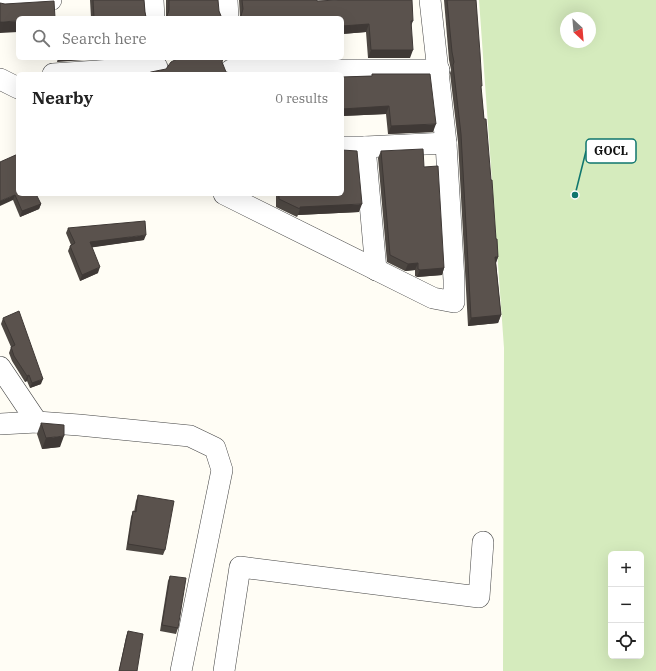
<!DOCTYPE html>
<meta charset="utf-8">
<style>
body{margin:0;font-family:"IBM Plex Serif",serif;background:#f6f6f6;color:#222}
.controls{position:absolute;right:12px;bottom:12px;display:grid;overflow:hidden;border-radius:6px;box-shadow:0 4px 16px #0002}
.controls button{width:36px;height:36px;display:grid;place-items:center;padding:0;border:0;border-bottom:1px solid #e0e0e0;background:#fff;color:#222;font:20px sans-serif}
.compass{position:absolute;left:560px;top:12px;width:36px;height:36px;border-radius:50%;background:#fff;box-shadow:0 4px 16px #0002;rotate:154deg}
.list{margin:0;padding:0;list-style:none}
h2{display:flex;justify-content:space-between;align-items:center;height:52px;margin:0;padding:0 16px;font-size:17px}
h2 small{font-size:13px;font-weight:400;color:#767676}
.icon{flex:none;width:22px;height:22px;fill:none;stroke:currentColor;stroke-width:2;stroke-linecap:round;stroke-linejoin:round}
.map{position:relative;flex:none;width:656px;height:671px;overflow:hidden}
.search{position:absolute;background:#fff;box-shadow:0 4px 16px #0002;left:16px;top:16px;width:328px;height:44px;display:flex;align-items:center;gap:10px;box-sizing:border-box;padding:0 14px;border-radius:6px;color:#767676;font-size:15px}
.panel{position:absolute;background:#fff;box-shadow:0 4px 16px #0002;left:16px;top:72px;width:328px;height:124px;border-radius:6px}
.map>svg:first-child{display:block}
.green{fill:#d5ebbd;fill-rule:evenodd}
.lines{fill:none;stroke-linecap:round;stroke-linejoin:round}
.minor-casing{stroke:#444;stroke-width:22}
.minor{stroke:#fff;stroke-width:21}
.wall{fill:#4d4742}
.shaded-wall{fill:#3f3936}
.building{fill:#5a524d;stroke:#3f3936}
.leader{fill:none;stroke:#0f766e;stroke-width:1.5}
.callout-dot{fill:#0f766e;stroke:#fff;stroke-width:1.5}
.callout{fill:#fff;stroke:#0f766e;stroke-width:1.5}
.callout-label{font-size:12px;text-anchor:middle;font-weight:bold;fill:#111}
</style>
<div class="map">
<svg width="656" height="671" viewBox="0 0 656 671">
<rect width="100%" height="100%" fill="#fffdf5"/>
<path class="green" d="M479 0H656V671H503L504 348ZM566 18H590V42H566ZM611 554H641V656H611Z"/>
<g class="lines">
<g class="minor-casing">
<g id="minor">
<path d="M153 0 154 18"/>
<path d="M227 0 228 18"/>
<path d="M0 3 51 0"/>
<path d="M231 70H439"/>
<path d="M53 74 157 67"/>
<path d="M0 79 18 88"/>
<path d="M342 147H365L446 143"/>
<path d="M365 147 376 270"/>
<path d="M224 194 433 298 454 302V280L446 143 430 0"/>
<path d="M0 367 37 422"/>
<path d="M0 424 37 422 79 425 190 436 215 448 222 470 181 671"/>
<path d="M224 671 240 567 479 597 483 542"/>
</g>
</g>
<use href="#minor" class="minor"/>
</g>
<g class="wall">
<path d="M90 0H144L145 12 146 17 148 18H91Z"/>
<path d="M166 0H218L166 17Z"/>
<path d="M239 0H317V1L413 21 411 26 410 58H368L366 32 342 34V18L240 17Z"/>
<path d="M444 0H476L481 89 496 239 498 257 496 263 501 315 498 323 468 326 458 142 450 73 451 70 449 60Z"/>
<path d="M372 74 433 132 388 134 386 114 342 116V77L372 76Z"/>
<path d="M381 151 424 167 444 268 442 275 417 277 415 276V270L405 271 387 262 378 158Z"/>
<path d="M0 162 41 204 39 209 20 217 13 200Z"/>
<path d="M276 194H342L359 212 298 215 297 217 276 207Z"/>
<path d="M68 228 144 240 92 247 98 273 80 281 68 251 70 246 71 245 66 233Z"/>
<path d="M3 318 41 384 30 388 27 381 25 382 12 361 9 353 11 347 1 324Z"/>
<path d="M41 423 60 447 42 449 37 434Z"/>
<path d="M138 495 165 550 163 555 126 550 131 517 133 511 134 512 136 501Z"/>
<path d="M170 576 178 628 176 634 160 631 168 581Z"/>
<path d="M128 631 137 671H119L126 637Z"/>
</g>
<g class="shaded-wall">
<path d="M18 21V32L0 33V22Z"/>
<path d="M369 24 366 32 342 34V26Z"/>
<path d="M371 50H413L410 58H368Z"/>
<path d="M58 58H112L57 62Z"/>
<path d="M166 58H181L165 59Z"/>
<path d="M389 106 386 114 342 116V109Z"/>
<path d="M436 124 433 132 388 134 391 126Z"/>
<path d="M15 195 13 200 0 206V201Z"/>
<path d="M41 204 39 209 20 217 22 211Z"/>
<path d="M362 204 359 212 298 215 300 209V207Z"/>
<path d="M146 235 144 240 88 248 90 242Z"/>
<path d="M495 257H498L495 265Z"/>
<path d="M418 263 415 270 405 271 408 264Z"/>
<path d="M100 267 98 273 80 281 82 275Z"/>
<path d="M444 268 442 275 417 277 420 270Z"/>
<path d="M501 315 498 323 468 326 471 318Z"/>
<path d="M29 375 27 381 25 382 27 376Z"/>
<path d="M43 379 41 384 30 388 32 383Z"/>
<path d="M64 436 60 447 42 449 46 438Z"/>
</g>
<g class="building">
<path d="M93 0H144L145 12 146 17 148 18H94Z"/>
<path d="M169 0H218L219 11 221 16 223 18H165L167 16 169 10Z"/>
<path d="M242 0H317V1L338 0H412L413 21H411L413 50H371L369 24 342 26V18H239L241 16 243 9Z"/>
<path d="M447 0H476L480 53 482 86H481L484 119H486L491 180H492L496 239H497L498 257H495L501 315 471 318 461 134 453 65 454 62 452 52Z"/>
<path d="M54 1 55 18H18V21L0 22V3L5 4Z"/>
<path d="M179 58H223L222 62 226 72 234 74H335H195V73L181 74H146L151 72 166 69 171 62Z"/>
<path d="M372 74H430L436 124 391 126 389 106 342 109V77L372 76Z"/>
<path d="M423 149 424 167 438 166 444 268 420 270 418 269V263L408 264 390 255 381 151Z"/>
<path d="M342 150 357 151 362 204 300 207V209L279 199V194H342Z"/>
<path d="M18 154V194H36L41 204 22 211 15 195 0 201V162Z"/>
<path d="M145 221 146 235 90 242 100 267 82 275 70 246 75 243 68 228Z"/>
<path d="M19 311 43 379 32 383 29 375 27 376 14 356 11 347 15 345 3 318Z"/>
<path d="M41 423 64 425V436L46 438Z"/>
<path d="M138 495 174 501 165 550 128 544 133 511 136 512Z"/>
<path d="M170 576 186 578 178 628 162 625Z"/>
<path d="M128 631 143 634 137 671H119Z"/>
</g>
<path class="leader" d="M575 195L586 151"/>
<circle class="callout-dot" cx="575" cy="195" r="4"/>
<rect class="callout" x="586" y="139" width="50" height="24" rx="4"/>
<g class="callout-label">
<text x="611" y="155">GOCL</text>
</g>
</svg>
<div class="controls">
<button>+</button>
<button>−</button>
<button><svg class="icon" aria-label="locate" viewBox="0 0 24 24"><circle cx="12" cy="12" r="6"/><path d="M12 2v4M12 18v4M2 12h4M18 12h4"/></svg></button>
</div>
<svg class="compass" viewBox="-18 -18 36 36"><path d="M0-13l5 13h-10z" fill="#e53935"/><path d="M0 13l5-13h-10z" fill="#767676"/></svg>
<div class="search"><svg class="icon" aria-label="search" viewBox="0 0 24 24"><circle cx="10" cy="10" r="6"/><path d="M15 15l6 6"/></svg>Search here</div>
<section class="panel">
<h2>Nearby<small>0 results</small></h2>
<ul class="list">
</ul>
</section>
</div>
